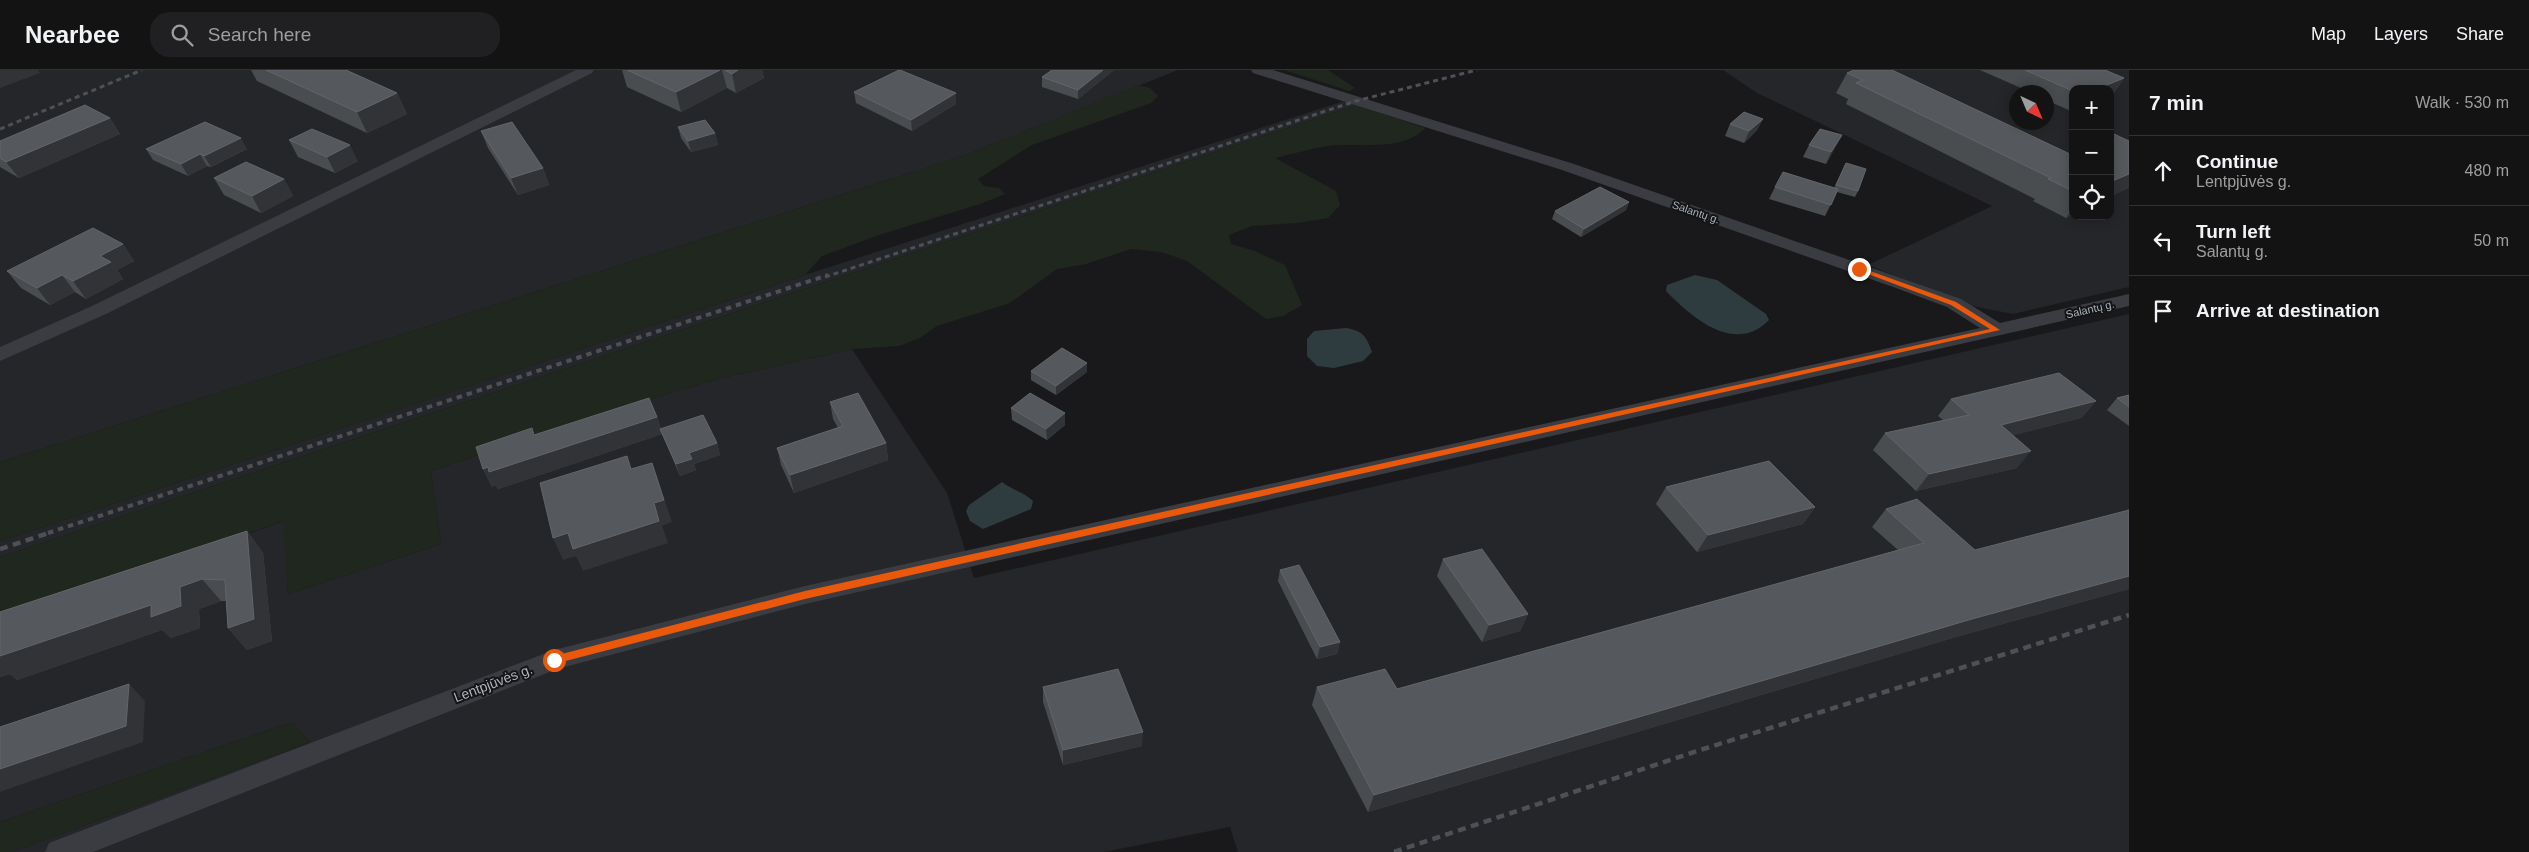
<!DOCTYPE html>
<meta charset="utf-8">
<style>
body{margin:0;font-family:Arial,sans-serif;background:#202022;color:#f1f3f6}
.controls{position:absolute;right:15px;top:15px;display:grid;overflow:hidden;border-radius:10px;box-shadow:0 2px 12px #0003}
.controls button{width:45px;height:45px;display:grid;place-items:center;padding:0;border:0;border-bottom:1px solid #323234;background:#131314;color:#f1f3f6;font:25px sans-serif}
.compass{position:absolute;left:2009px;top:15px;width:45px;height:45px;border-radius:50%;background:#131314;box-shadow:0 2px 12px #0003;rotate:136deg}
.stop{position:absolute;width:15px;height:15px;margin:-11px;border:4px solid #ea580c;border-radius:50%;background:#fff}
.stop.end{background:#ea580c;border-color:#fff;box-shadow:0 1px 5px #0008}
.list{margin:0;padding:0;list-style:none}
h2{display:flex;justify-content:space-between;align-items:center;height:65px;margin:0;padding:0 20px;font-size:21px}
h2 small{font-size:16px;font-weight:400;color:#9d9ea0}
.list li{display:grid;grid-template-columns:32px 1fr auto;gap:15px;align-items:center;box-sizing:border-box;height:70px;padding:0 20px;border-top:1px solid #323234}
.list b{display:block;font-size:19px;white-space:nowrap}
.list p{margin:0;font-size:16px;white-space:nowrap;color:#9d9ea0}
.list em{font-size:16px;font-style:normal;color:#9d9ea0}
.icon{flex:none;width:28px;height:28px;fill:none;stroke:currentColor;stroke-width:2;stroke-linecap:round;stroke-linejoin:round}
.map{position:relative;flex:none;width:2129px;height:782px;overflow:hidden}
header{display:flex;align-items:center;gap:30px;box-sizing:border-box;height:70px;padding:0 25px;background:#131314;border-bottom:1px solid #323234}
header strong{font-size:24px}
nav{display:flex;gap:28px;margin-inline-start:auto;font-size:18px}
.search{width:350px;height:45px;background:#202022;display:flex;align-items:center;gap:12px;box-sizing:border-box;padding:0 18px;border-radius:20px;color:#9d9ea0;font-size:19px}
main{display:flex}
aside{flex:1;background:#131314}
.map>svg:first-child{display:block}
.built{fill:#252629;fill-rule:evenodd}
.green{fill:#1f271f}
.water{fill:#2e3c40}
.lines{fill:none;stroke-linecap:round;stroke-linejoin:round}
.minor{fill:#3a3c41;fill-rule:evenodd}
.rail-far2{stroke:#4d5156;stroke-width:3;stroke-dasharray:5 4;stroke-linecap:butt}
.rail-far1{stroke:#4d5156;stroke-width:4;stroke-dasharray:5.5 5;stroke-linecap:butt}
.rail{stroke:#4d5156;stroke-width:4.5;stroke-dasharray:8 5.5;stroke-linecap:butt}
.wall{fill:#4a4d50}
.shaded-wall{fill:#323336}
.building{fill:#55585c;stroke:#62666a}
.route{fill:#ea580c}
.labels{text-anchor:middle;dominant-baseline:central;stroke-width:4;stroke-linejoin:round;paint-order:stroke}
.far-street-label{font-size:11px;fill:#abb3bb;stroke:#141416}
.street-label{font-size:14px;fill:#abb3bb;stroke:#141416}
</style>
<header>
<strong>Nearbee</strong>
<div class="search"><svg class="icon" aria-label="search" viewBox="0 0 24 24"><circle cx="10" cy="10" r="6"/><path d="M15 15l6 6"/></svg>Search here</div>
<nav><a>Map</a><a>Layers</a><a>Share</a></nav>
</header>
<main>
<div class="map">
<svg width="2129" height="782" viewBox="0 0 2129 782">
<rect width="100%" height="100%" fill="#19191b"/>
<g class="built">
<path d="M0 0H1178L968 84 919 100 0 392Z"/>
<path d="M1723 0H2129V217L2013 244 1972 236 1868 195 1992 136 1757 23ZM2073 19H2110V146H2073ZM2016 22H2046V52H2016Z"/>
<path d="M1344 31 1357 35 0 487V471L805 205Z"/>
<path d="M2129 244V782H1238L1230 757 1104 782H12L310 672 292 652 0 752V553L284 451 288 524 441 474 431 401 612 340 718 309 852 279 947 423 974 508Z"/>
</g>
<g class="green">
<path d="M1284 0H1328L1355 18 1349 21Z"/>
<path d="M1138 15 1150 18 1158 26 1151 33 1032 75 978 109 984 116 999 118 1005 124 980 134 879 165 822 186 805 205 0 471V392L919 100 968 84Z"/>
<path d="M1357 35 1425 58C1402 83 1358 72 1328 76 1310 79 1292 84 1275 88L1336 121 1340 135 1328 148 1297 153 1252 156 1229 165 1231 174 1255 181 1285 195 1302 235 1283 246 1266 249 1187 191 1161 182 1131 179 1086 194 1057 199 1010 233 937 256 920 268 899 276 852 279 718 309 612 340 431 401 441 474 288 524 283 451 0 553V487Z"/>
<path d="M292 652 310 672 12 782H0V752Z"/>
</g>
<g class="water">
<path d="M1695 205 1717 210 1766 244 1769 250C1735 285 1692 248 1666 221L1667 215Z"/>
<path d="M1346 258C1363 261 1366 266 1372 282L1363 291 1334 298 1317 296 1307 286V269L1314 261Z"/>
<path d="M1002 412C1012 420 1024 422 1033 431L1031 439 983 459 970 451 966 441 969 435Z"/>
</g>
<g class="lines">
<g class="minor">
<path d="M576 0H594L592 3 106 244 0 291V277L92 236Z"/>
<path d="M1251 0H1273L1574 94 1961 229 2000 253 2129 224V236L805 534 557 599 93 782H45L49 773 554 580 805 516 1980 258 1947 237 1896 218 1562 100 1253 3Z"/>
</g>
<g class="rail-far2">
<path d="M0 59 142 0"/>
<path d="M825 207 1356 31 1477 0"/>
</g>
<path class="rail-far1" d="M48 463 828 205"/>
<g class="rail">
<path d="M0 479 52 462"/>
<path d="M1394 782 1694 682 2129 545"/>
</g>
</g>
<g class="wall">
<path d="M251 0H346L397 23 407 44 367 63 257 11Z"/>
<path d="M622 0H762L764 8 736 23 727 18 681 42 627 17Z"/>
<path d="M1052 0H1114L1078 29 1042 17V7Z"/>
<path d="M1980 0H2105L2124 8 2113 24 2110 25V19H2073V40L2071 41 2046 30V22H2030Z"/>
<path d="M1847 3 2070 84 2073 83V144L2066 148 2033 131 2035 129 1846 34 1848 29 1836 23Z"/>
<path d="M854 22 956 34 912 61 856 33Z"/>
<path d="M110 48 120 64 19 108 0 97V71Z"/>
<path d="M1763 49 1757 60 1744 73 1725 66 1730 54Z"/>
<path d="M678 57 715 63 718 75 691 82 681 68Z"/>
<path d="M481 61 543 98 549 115 518 125 488 78Z"/>
<path d="M1842 65 1826 94 1803 87 1809 75Z"/>
<path d="M289 70 358 91 335 103 298 87Z"/>
<path d="M146 79H247L211 97 207 96 188 106 153 90Z"/>
<path d="M1846 93 1858 121 1855 127 1837 122 1825 146 1769 129 1775 117 1834 118Z"/>
<path d="M214 108 284 109 293 126 261 143 224 125Z"/>
<path d="M1629 132 1626 140 1581 167 1552 149 1555 141Z"/>
<path d="M123 174 134 191 117 200 123 209 86 229 75 222 50 235 21 218 7 201Z"/>
<path d="M1087 293V302L1056 325 1031 310V301Z"/>
<path d="M2129 325V356L2107 340 2117 328Z"/>
<path d="M1951 329 2096 331 2081 348 2013 365 2017 398 1916 421 1873 380 1885 363 1943 350 1938 346Z"/>
<path d="M830 332 886 373 888 390 794 423 781 395 777 378 838 358 833 349Z"/>
<path d="M1011 338 1065 355 1047 370 1012 350Z"/>
<path d="M657 347 661 359 717 373 720 385 694 394 696 400 680 406 662 364 498 419 496 415 492 417 483 399 535 365Z"/>
<path d="M1666 417 1815 437 1803 454 1697 482 1656 434Z"/>
<path d="M1886 439 1975 480 2129 440V519L1956 567 1368 742 1312 635 1317 617 1397 619 1898 480 1872 457Z"/>
<path d="M247 461 263 483 272 571 247 580 228 558 226 531H221L199 539 200 558 171 568 162 560 17 610 10 604 0 607V542Z"/>
<path d="M1443 489 1528 544 1520 561 1482 572 1437 506Z"/>
<path d="M1280 500 1340 572 1337 584 1317 589 1278 511Z"/>
<path d="M1043 617 1142 676 1063 695 1043 632Z"/>
</g>
<g class="shaded-wall">
<path d="M0 0H38L40 3 0 18Z"/>
<path d="M720 0H722L727 18 681 42 676 22Z"/>
<path d="M738 0H762L764 8 736 23 732 4Z"/>
<path d="M1103 0H1114L1078 29V20Z"/>
<path d="M2124 8 2113 24 2110 25V19H2097Z"/>
<path d="M397 23 407 44 367 63 357 42Z"/>
<path d="M956 23V34L912 61 911 50Z"/>
<path d="M110 48 120 64 19 108 6 92Z"/>
<path d="M1763 49 1757 60 1744 73 1749 61Z"/>
<path d="M715 63 718 75 691 82 688 71Z"/>
<path d="M1842 65 1836 76 1826 94 1831 82Z"/>
<path d="M241 68 247 79 211 97 204 86Z"/>
<path d="M350 75 358 91 335 103 327 87Z"/>
<path d="M200 84 207 96 188 106 181 94Z"/>
<path d="M543 98 549 115 518 125 511 108Z"/>
<path d="M2129 104V118L2110 127V112Z"/>
<path d="M284 109 293 126 261 143 252 126Z"/>
<path d="M1629 132 1626 140 1581 167 1584 159Z"/>
<path d="M2073 138V144L2066 148Z"/>
<path d="M123 174 134 191 117 200 123 209 86 229 73 211 100 186Z"/>
<path d="M62 205 75 222 50 235 37 218Z"/>
<path d="M1087 293V302L1056 325V316Z"/>
<path d="M2096 331 2081 348 1988 372 2001 355Z"/>
<path d="M1065 343V355L1047 370 1046 359Z"/>
<path d="M657 347 663 364 660 359 662 364 498 419 496 415 492 417 483 399Z"/>
<path d="M717 373 720 385 694 394 696 400 680 406 676 394 689 383Z"/>
<path d="M886 373 888 390 794 423 790 405Z"/>
<path d="M2031 381 2017 398 1916 421 1929 404Z"/>
<path d="M652 393 672 452 662 456 668 473 583 501 576 486 563 490 553 468 654 433Z"/>
<path d="M1815 437 1803 454 1697 482 1708 465Z"/>
<path d="M247 461 263 483 272 571 247 580 228 558Z"/>
<path d="M2129 506V519L1956 567 1368 742 1374 725 1972 549Z"/>
<path d="M202 509 221 531 199 539 200 558 171 568 162 560 17 610 10 604 0 607V585L151 535 180 517Z"/>
<path d="M1528 544 1520 561 1482 572 1489 555Z"/>
<path d="M1340 572 1337 584 1317 589 1320 577Z"/>
<path d="M129 614 145 631 143 672 0 722V699Z"/>
<path d="M1143 662 1142 676 1063 695V680Z"/>
</g>
<g class="building">
<path d="M266 0H346L397 23 357 42Z"/>
<path d="M627 0H720L676 22Z"/>
<path d="M725 0H738L732 4Z"/>
<path d="M899 0H900L956 23 911 50 854 22Z"/>
<path d="M1052 0H1103L1078 20 1042 7Z"/>
<path d="M1854 0H1892L2070 84 2073 83V121L2048 109 2051 108 1856 13 1863 10 1847 3Z"/>
<path d="M2025 0H2105L2124 8 2097 19H2073V21Z"/>
<path d="M85 35 110 48 6 92 0 88V71Z"/>
<path d="M1744 42 1763 49 1749 61 1730 54Z"/>
<path d="M705 50 715 63 688 71 678 57Z"/>
<path d="M205 52 241 68 204 86 200 84 181 94 146 79Z"/>
<path d="M512 52 543 98 511 108 481 61Z"/>
<path d="M312 59 350 75 327 87 289 70Z"/>
<path d="M1820 59 1842 65 1831 82 1809 75Z"/>
<path d="M2114 64 2129 71V104L2110 112V66Z"/>
<path d="M246 92 284 109 252 126 214 108Z"/>
<path d="M1846 93 1866 99 1858 121 1836 115Z"/>
<path d="M1783 102 1838 119 1831 135 1775 117Z"/>
<path d="M1600 117 1629 132 1584 159 1555 141Z"/>
<path d="M93 158 123 174 100 186 111 192 73 211 62 205 37 218 7 201Z"/>
<path d="M1062 278 1087 293 1056 316 1031 301Z"/>
<path d="M2059 303 2096 331 2001 355 2031 381 1929 404 1885 363 1969 345 1951 329Z"/>
<path d="M858 323 886 373 790 405 777 378 843 356 830 332Z"/>
<path d="M1030 323 1065 343 1046 359 1011 338Z"/>
<path d="M2129 325V337L2117 328Z"/>
<path d="M649 328 657 347 489 402 488 397 483 399 476 377 532 358 534 365Z"/>
<path d="M703 345 717 373 689 383 692 389 676 394 660 359Z"/>
<path d="M627 386 631 399 652 393 664 430 654 433 659 451 573 479 568 463 553 468 540 413Z"/>
<path d="M1769 391 1815 437 1708 465 1666 417Z"/>
<path d="M1917 429 1975 480 2129 440V506L1972 549 1374 725 1317 617 1385 599 1397 619 1924 473 1886 439Z"/>
<path d="M247 461 254 549 228 558 225 510 202 509 180 517 181 536 151 547V535L0 586V542Z"/>
<path d="M1482 479 1528 544 1489 555 1443 489Z"/>
<path d="M1299 495 1340 572 1320 577 1280 500Z"/>
<path d="M1118 599 1143 662 1063 680 1043 617Z"/>
<path d="M129 614 126 656 0 699V657Z"/>
</g>
<path class="route" d="M1859 197 1956 232 2000 260 805 529 554 594 549 590 554 586 805 521 1990 259 1951 235 1857 200Z"/>
<g class="labels">
<g class="far-street-label">
<text transform="translate(1696 142) rotate(19)">Salantų g.</text>
<text transform="translate(2090 239) rotate(-13)">Salantų g.</text>
</g>
<g class="street-label">
<text transform="translate(493 613) rotate(-21)">Lentpjūvės g.</text>
</g>
</g>
</svg>
<div class="controls">
<button>+</button>
<button>−</button>
<button><svg class="icon" aria-label="locate" viewBox="0 0 24 24"><circle cx="12" cy="12" r="6"/><path d="M12 2v4M12 18v4M2 12h4M18 12h4"/></svg></button>
</div>
<svg class="compass" viewBox="-18 -18 36 36"><path d="M0-13l5 13h-10z" fill="#e53935"/><path d="M0 13l5-13h-10z" fill="#9d9ea0"/></svg>
<div class="stop" style="left:554px;top:590px"></div>
<div class="stop end" style="left:1859px;top:199px"></div>
</div>
<aside>
<h2>7 min<small>Walk · 530 m</small></h2>
<ul class="list">
<li><svg class="icon" aria-label="ahead" viewBox="0 0 24 24"><path d="M12 20V5M6 11l6-6 6 6"/></svg><div><b>Continue</b><p>Lentpjūvės g.</p></div><em>480 m</em></li>
<li><svg class="icon" aria-label="left" viewBox="0 0 24 24"><path d="M17 20v-9H6M10 6l-5 5 5 5"/></svg><div><b>Turn left</b><p>Salantų g.</p></div><em>50 m</em></li>
<li><svg class="icon" aria-label="arrive" viewBox="0 0 24 24"><path d="M6 21V4h12l-3 4 3 4H6"/></svg><div><b>Arrive at destination</b></div></li>
</ul>
</aside>
</main>
